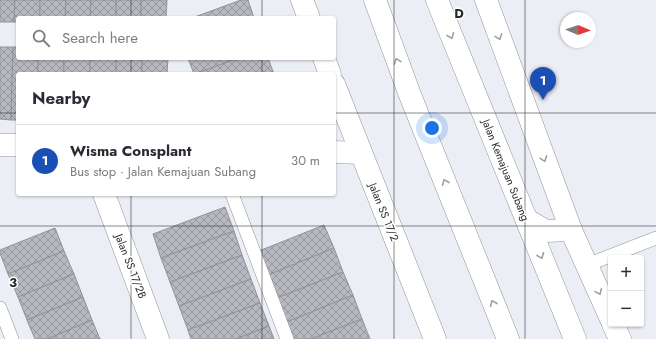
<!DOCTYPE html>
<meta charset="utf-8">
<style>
body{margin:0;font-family:Jost,sans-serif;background:#f7f7f7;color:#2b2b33}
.controls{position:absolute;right:12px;bottom:12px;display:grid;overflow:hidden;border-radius:4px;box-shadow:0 1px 3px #0004}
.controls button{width:36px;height:36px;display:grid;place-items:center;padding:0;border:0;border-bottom:1px solid #e1e1e2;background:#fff;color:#2b2b33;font:20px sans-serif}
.compass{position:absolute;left:560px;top:12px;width:36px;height:36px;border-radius:50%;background:#fff;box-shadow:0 1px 3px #0004;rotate:92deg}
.you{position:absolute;left:432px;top:128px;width:14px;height:14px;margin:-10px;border:3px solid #fff;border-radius:50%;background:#1a73e8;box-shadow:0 0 0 6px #1a73e833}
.badge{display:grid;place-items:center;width:26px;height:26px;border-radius:50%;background:#5f7424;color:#fff;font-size:13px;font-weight:700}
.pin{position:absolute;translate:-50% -33px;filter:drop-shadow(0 1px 2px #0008)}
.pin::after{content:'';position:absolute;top:21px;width:14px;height:12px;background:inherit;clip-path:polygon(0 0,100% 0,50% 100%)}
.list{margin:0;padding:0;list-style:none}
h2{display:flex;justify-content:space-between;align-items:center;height:52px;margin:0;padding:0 16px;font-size:17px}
h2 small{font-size:13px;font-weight:400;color:#7c7c81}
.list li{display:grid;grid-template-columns:26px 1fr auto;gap:12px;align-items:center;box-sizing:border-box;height:72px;padding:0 16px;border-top:1px solid #e1e1e2}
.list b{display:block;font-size:15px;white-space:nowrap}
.list p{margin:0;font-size:13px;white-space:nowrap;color:#7c7c81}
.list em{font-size:13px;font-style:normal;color:#7c7c81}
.icon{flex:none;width:22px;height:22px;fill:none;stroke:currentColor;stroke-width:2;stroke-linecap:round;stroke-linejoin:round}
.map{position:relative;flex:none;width:656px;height:339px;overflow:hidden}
.search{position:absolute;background:#fff;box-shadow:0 1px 3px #0004;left:16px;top:16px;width:320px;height:44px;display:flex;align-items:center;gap:10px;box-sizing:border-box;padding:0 14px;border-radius:4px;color:#7c7c81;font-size:15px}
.panel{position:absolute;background:#fff;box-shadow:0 1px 3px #0004;left:16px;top:72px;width:320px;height:124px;border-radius:4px}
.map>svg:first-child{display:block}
.building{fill:url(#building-cross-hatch);stroke:#919298}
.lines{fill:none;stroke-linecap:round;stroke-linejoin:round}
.lane-casing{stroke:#92949b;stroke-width:14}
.street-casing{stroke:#92949b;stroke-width:23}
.secondary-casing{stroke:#92949b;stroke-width:23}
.lane{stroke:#fff;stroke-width:13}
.street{stroke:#fff;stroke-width:22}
.secondary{stroke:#fff;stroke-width:22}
.oneway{stroke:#9f9fa0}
.grid{fill:none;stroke:#292a2c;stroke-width:1;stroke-opacity:0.55}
.labels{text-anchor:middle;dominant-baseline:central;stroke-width:3;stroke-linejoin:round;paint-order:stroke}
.street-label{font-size:11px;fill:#292a2c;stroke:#fff}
.grid-label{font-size:13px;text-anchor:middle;font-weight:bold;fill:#292a2c;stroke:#fff;stroke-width:3;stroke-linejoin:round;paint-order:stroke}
</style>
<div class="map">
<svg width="656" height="339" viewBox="0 0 656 339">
<defs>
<pattern id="building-cross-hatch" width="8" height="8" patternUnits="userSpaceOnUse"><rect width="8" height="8" fill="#b8b9c0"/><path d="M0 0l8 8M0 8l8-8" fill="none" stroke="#96979c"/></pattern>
</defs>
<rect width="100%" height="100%" fill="#eceef5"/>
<g class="building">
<path d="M0 0H15L14 22H0Z"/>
<path d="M15 0H40V18H18V22H14Z"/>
<path d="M40 0H66L65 18H40Z"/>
<path d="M66 0H91L90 18H65Z"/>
<path d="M91 0H116V18H90Z"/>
<rect x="116" y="0" width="25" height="18"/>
<path d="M141 0H167L166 18H141Z"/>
<path d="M241 0H248L254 18H192Z"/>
<path d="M0 47H13L11 120 0 119Z"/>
<path d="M13 47H18V58H38V74H18V120H11Z"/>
<rect x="38" y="58" width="26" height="16"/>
<rect x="64" y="58" width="26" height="16"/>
<rect x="90" y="58" width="26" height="16"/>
<rect x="116" y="58" width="26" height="16"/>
<path d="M142 58H168L167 74H142Z"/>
<path d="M188 58H239L194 74Z"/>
<path d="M239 58H268L274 74H194Z"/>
<path d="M225 207 234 231 161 258 153 234Z"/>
<path d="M324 225 334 248 268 275 259 251Z"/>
<path d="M55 228 64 251 8 274 0 253V250Z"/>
<path d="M234 231 242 255 170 282 161 258Z"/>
<path d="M334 248 343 272 277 298 268 275Z"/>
<path d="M64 251 74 274 18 297 8 274Z"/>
<path d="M242 255 251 279 179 306 170 282Z"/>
<path d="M343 272 353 295 287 322 277 298Z"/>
<path d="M74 274 83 297 27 320 18 297Z"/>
<path d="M251 279 260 303 188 330 179 306Z"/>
<path d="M353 295 362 319 311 339H294L287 322Z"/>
<path d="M83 297 92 320 47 339H35L27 320Z"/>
<path d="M260 303 269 326 236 339H191L188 330Z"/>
<path d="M362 319 370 339H311Z"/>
<path d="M92 320 100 339H47Z"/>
<path d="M269 326 274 339H236Z"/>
</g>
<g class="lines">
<g class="lane-casing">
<g id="lane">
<path d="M232 194 287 339"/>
<path d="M587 265 656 238"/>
<path d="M0 308 12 339"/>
</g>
</g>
<g class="street-casing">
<g id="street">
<path d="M302 0 309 18"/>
<path d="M486 0 571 230 611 319"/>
<path d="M324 58 330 74"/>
<path d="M334 84 435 339"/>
<path d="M0 145H18"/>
<path d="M334 152 361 153"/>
<path d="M104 194 158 339"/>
<path d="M527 220 546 231 571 230"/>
<path d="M613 324 620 339"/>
</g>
</g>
<g class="secondary-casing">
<g id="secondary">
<path d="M375 0 410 95 508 339"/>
<path d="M437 0 575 339"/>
</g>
</g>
<use href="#lane" class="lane"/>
<use href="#street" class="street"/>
<use href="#secondary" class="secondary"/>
</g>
<defs><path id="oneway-chevron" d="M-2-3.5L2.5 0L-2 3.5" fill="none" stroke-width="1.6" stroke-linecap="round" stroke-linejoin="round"/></defs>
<g class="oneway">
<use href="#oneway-chevron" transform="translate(451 36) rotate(68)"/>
<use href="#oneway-chevron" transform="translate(499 37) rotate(70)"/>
<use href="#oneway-chevron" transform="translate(397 61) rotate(-110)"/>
<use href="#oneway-chevron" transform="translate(544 159) rotate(70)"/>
<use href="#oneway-chevron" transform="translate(445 182) rotate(-112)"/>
<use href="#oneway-chevron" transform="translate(541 256) rotate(68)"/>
<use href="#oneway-chevron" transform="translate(599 292) rotate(66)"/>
<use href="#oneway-chevron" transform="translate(493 303) rotate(-112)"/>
</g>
<path class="grid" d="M131 0V18M262 0V18M394 0V339M525 0V339M131 58V74M262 58V74M0 113H18M334 113H656M131 194V339M262 194V339M0 226H656"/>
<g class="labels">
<g class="street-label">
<text transform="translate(506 170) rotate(68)">Jalan Kemajuan Subang</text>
<text transform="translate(384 212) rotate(68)">Jalan SS 17/2</text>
<text transform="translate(131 266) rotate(69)">Jalan SS 17/2B</text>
</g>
</g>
<g class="grid-label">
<text x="459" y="18">D</text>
<text x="13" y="287">3</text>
</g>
</svg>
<div class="controls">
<button>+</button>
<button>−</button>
</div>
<svg class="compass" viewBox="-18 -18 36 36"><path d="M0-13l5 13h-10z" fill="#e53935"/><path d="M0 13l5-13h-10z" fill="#7c7c81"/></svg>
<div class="you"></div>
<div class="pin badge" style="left:543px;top:100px;background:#1a4fb4">1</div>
<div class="search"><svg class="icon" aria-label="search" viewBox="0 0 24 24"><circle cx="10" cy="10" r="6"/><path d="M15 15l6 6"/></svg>Search here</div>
<section class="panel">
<h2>Nearby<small></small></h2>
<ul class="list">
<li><span class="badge" style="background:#1a4fb4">1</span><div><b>Wisma Consplant</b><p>Bus stop · Jalan Kemajuan Subang</p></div><em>30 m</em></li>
</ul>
</section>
</div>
